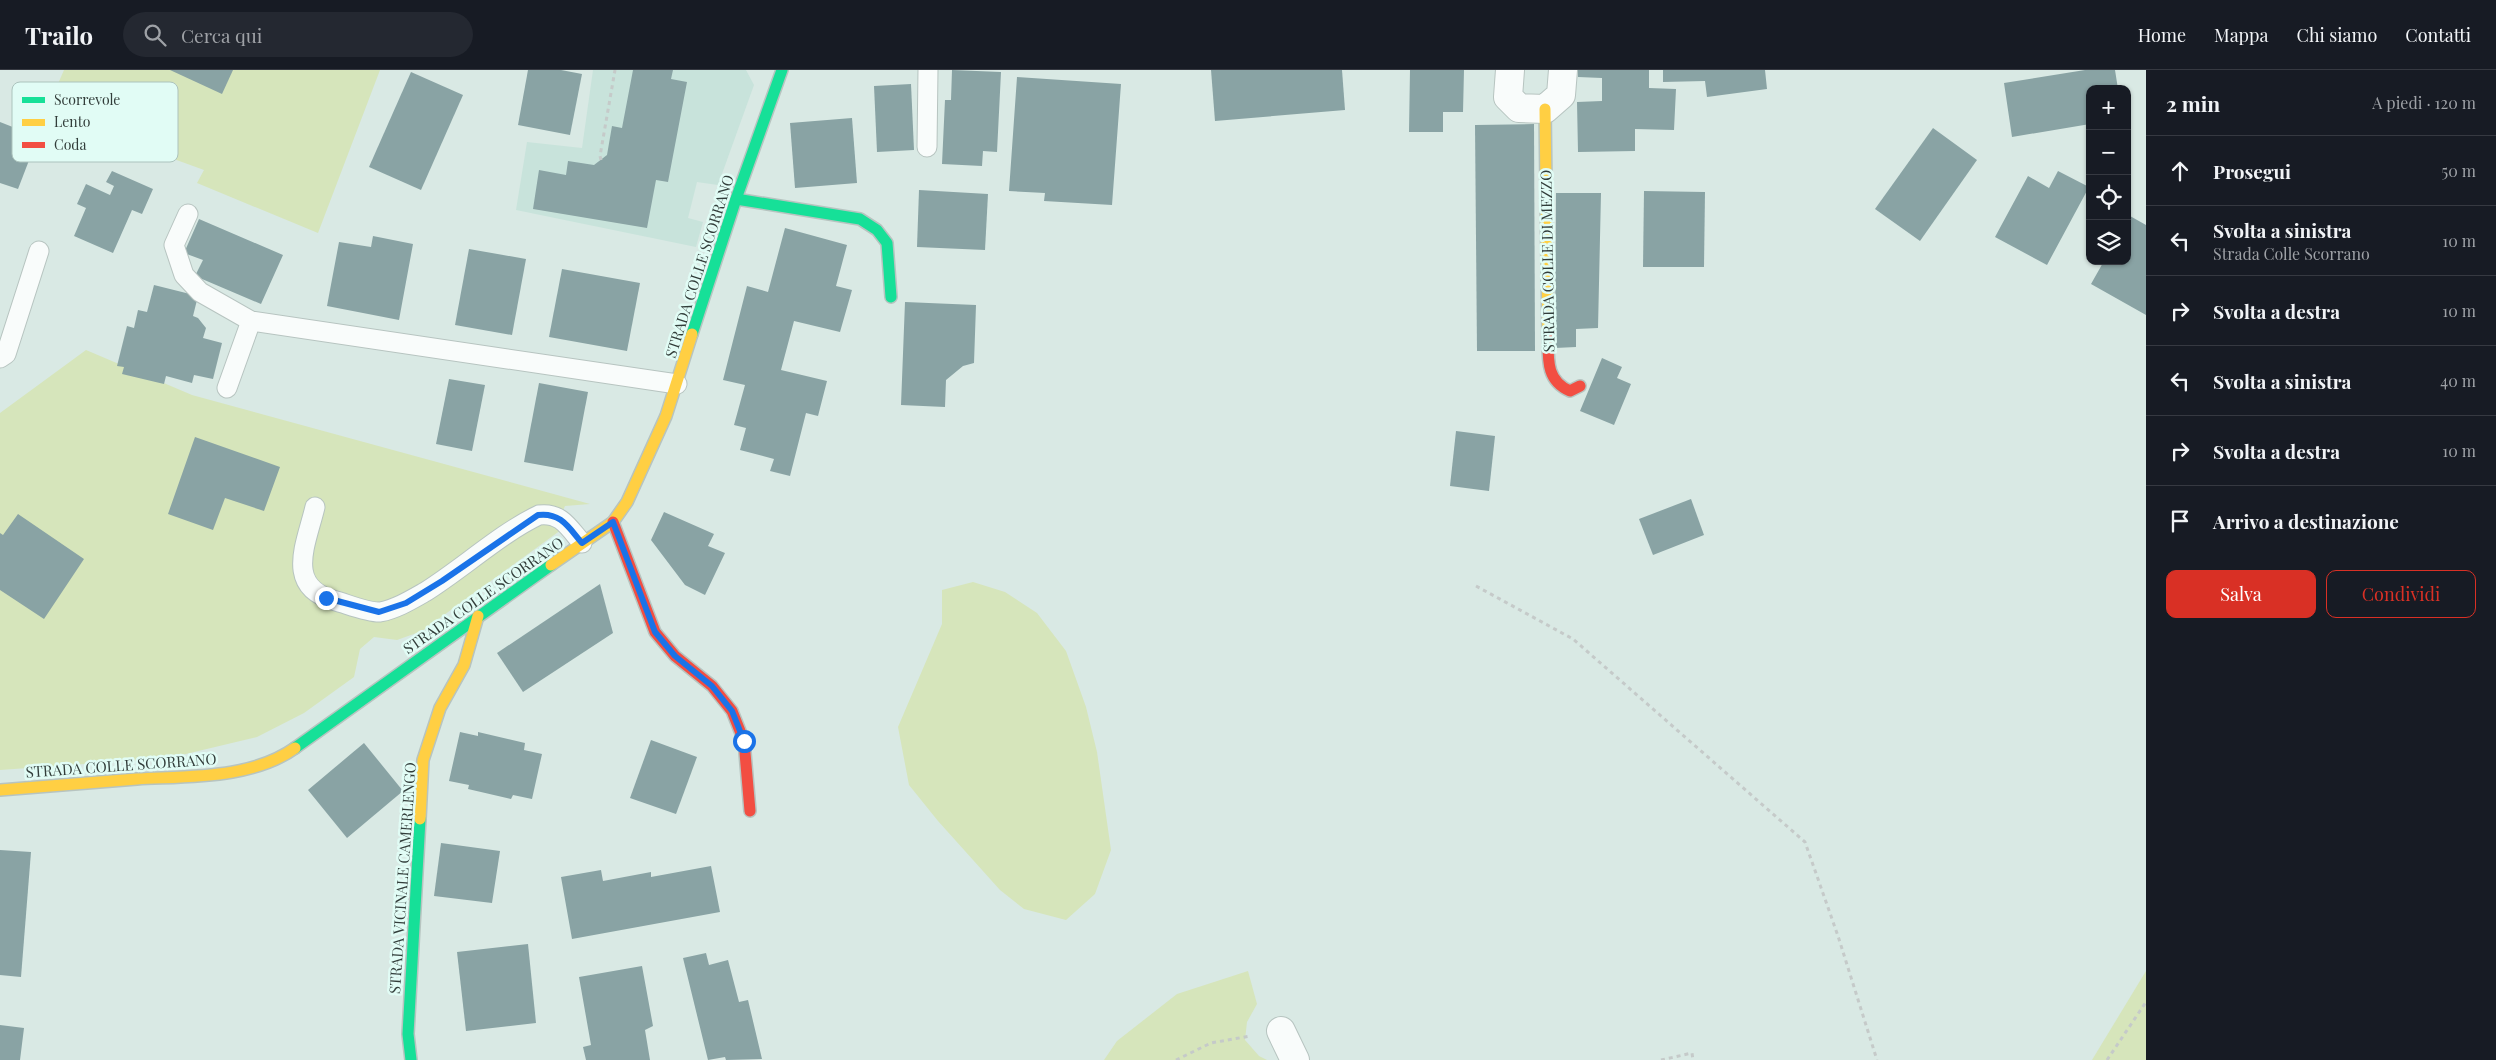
<!DOCTYPE html>
<html lang="it">
<meta charset="utf-8">
<style>
body{margin:0;font-family:"Playfair Display",serif;background:#242831;color:#f1f3f6}
.controls{position:absolute;right:15px;top:15px;display:grid;overflow:hidden;border-radius:10px;box-shadow:0 1px 4px #0004}
.controls button{width:45px;height:45px;display:grid;place-items:center;padding:0;border:0;border-bottom:1px solid #363941;background:#171b24;color:#f1f3f6;font:25px sans-serif}
.stop{position:absolute;width:15px;height:15px;margin:-11px;border:4px solid #1a73e8;border-radius:50%;background:#fff}
.stop.end{background:#1a73e8;border-color:#fff;box-shadow:0 1px 5px #0008}
.list{margin:0;padding:0;list-style:none}
h2{display:flex;justify-content:space-between;align-items:center;height:65px;margin:0;padding:0 20px;font-size:21px}
h2 small{font-size:16px;font-weight:400;color:#9ea1a6}
.list li{display:grid;grid-template-columns:32px 1fr auto;gap:15px;align-items:center;box-sizing:border-box;height:70px;padding:0 20px;border-top:1px solid #363941}
.list b{display:block;font-size:19px;white-space:nowrap}
.list p{margin:0;font-size:16px;white-space:nowrap;color:#9ea1a6}
.list em{font-size:16px;font-style:normal;color:#9ea1a6}
.actions{display:flex;gap:10px;padding:15px 20px}
.actions a{flex:1;padding:11px 0;border:1px solid #d93025;border-radius:10px;text-align:center;font-size:18px;color:#d93025}
.actions .main{background:#d93025;color:#fff}
.icon{flex:none;width:28px;height:28px;fill:none;stroke:currentColor;stroke-width:2;stroke-linecap:round;stroke-linejoin:round}
.map{position:relative;flex:none;width:2146px;height:990px;overflow:hidden}
header{display:flex;align-items:center;gap:30px;box-sizing:border-box;height:70px;padding:0 25px;background:#171b24;border-bottom:1px solid #363941}
header strong{font-size:24px}
nav{display:flex;gap:28px;margin-inline-start:auto;font-size:18px}
.search{width:350px;height:45px;background:#242831;display:flex;align-items:center;gap:12px;box-sizing:border-box;padding:0 18px;border-radius:28px;color:#9ea1a6;font-size:19px}
main{display:flex}
aside{flex:1;background:#171b24}
.map>svg:first-child{display:block}
.built{fill:#c8e3db}
.green{fill:#d6e5bb}
.building{fill:#89a3a4}
.lines{fill:none;stroke-linecap:round;stroke-linejoin:round}
.lane-casing{stroke:#b7c4c0;stroke-width:21}
.street-casing{stroke:#b7c4c0;stroke-width:30}
.fast-casing{stroke:#b7c4c0;stroke-width:14}
.slow-casing{stroke:#b7c4c0;stroke-width:14}
.jam-casing{stroke:#b7c4c0;stroke-width:14}
.path{stroke:#c5cac9;stroke-width:3;stroke-dasharray:4 4;stroke-linecap:butt}
.lane{stroke:#f9fcfb;stroke-width:19}
.street{stroke:#f9fcfb;stroke-width:28}
.fast{stroke:#16e098;stroke-width:11}
.slow{stroke:#ffcf43;stroke-width:11}
.jam{stroke:#f24e42;stroke-width:11}
.route{stroke:#1a73e8;stroke-width:6}
.labels{text-anchor:middle;dominant-baseline:central;stroke-width:5;stroke-linejoin:round;paint-order:stroke}
.street-label{font-size:15px;fill:#323d3a;stroke:#e1fcf5}
.key{fill:#e1fcf5;stroke:#acc3bd;stroke-width:1}
.key-label{font-size:14px;fill:#323d3a}
</style>
<header>
<strong>Trailo</strong>
<div class="search"><svg class="icon" aria-label="search" viewBox="0 0 24 24"><circle cx="10" cy="10" r="6"/><path d="M15 15l6 6"/></svg>Cerca qui</div>
<nav><a>Home</a><a>Mappa</a><a>Chi siamo</a><a>Contatti</a></nav>
</header>
<main>
<div class="map">
<svg width="2146" height="990" viewBox="0 0 2146 990">
<rect width="100%" height="100%" fill="#d9e9e4"/>
<path class="built" d="M593 0H746L754 15 718 115 697 112 688 148 703 152 696 177 516 140 527 72 582 78Z"/>
<g class="green">
<path d="M64 0H380L318 163 197 113 204 100 149 80 156 59 54 23Z"/>
<path d="M86 280 192 325 590 434 565 436 560 447 561 460 422 561 397 570 374 567 360 579 354 607 304 643 257 667 169 688 0 700V343Z"/>
<path d="M973 512 1005 522 1037 543 1066 581 1086 637 1097 682 1111 780 1095 824 1066 850 1024 839 1000 820 938 751 909 715 898 657 942 554V520Z"/>
<path d="M1248 901 1257 934 1247 952 1245 970 1259 986 1267 990H1104L1117 971 1177 924Z"/>
<path d="M2146 901V990H2092Z"/>
</g>
<g class="building">
<path d="M170 0H233L222 24Z"/>
<path d="M528 0H561L582 4 570 65 518 55Z"/>
<path d="M633 0H673L671 9 687 12 668 112 656 110 647 158 533 139 539 100 566 105 568 91 594 95 607 85 612 56 622 58Z"/>
<path d="M952 0 1001 2 997 82 983 81 982 96 942 94 945 30H951Z"/>
<path d="M1211 0H1342L1345 40 1215 51Z"/>
<path d="M1410 0H1464L1463 42H1443V62H1409Z"/>
<path d="M1578 0H1649V18L1676 19 1674 60 1635 59V81L1578 82 1577 32 1602 31V8L1578 7Z"/>
<path d="M1663 0H1765L1767 19 1707 27 1705 11 1663 12Z"/>
<path d="M2085 0H2115L2118 19H2090V54L2012 67 2004 13Z"/>
<path d="M411 2 463 25 421 120 369 97Z"/>
<path d="M1017 7 1121 14 1112 135 1044 131 1045 123 1009 121Z"/>
<path d="M911 14 914 80 877 82 874 16Z"/>
<path d="M852 48 857 113 795 118 790 53Z"/>
<path d="M0 52 38 67 18 119 0 113Z"/>
<path d="M1534 54 1535 281H1477L1475 55Z"/>
<path d="M1933 58 1977 90 1920 171 1875 139Z"/>
<path d="M112 101 153 119 142 144 132 140 113 183 74 166 86 138 77 134 86 114 110 125 114 116 106 112Z"/>
<path d="M2058 101 2089 117 2047 195 1995 167 2028 106 2049 118Z"/>
<path d="M919 120 988 124 985 180 917 177Z"/>
<path d="M1644 121 1705 122 1704 197H1643Z"/>
<path d="M1556 123H1601L1598 258 1576 259V277L1555 278Z"/>
<path d="M2130 146 2146 155V245L2091 214 2104 191H2127V151Z"/>
<path d="M199 149 283 185 261 234 195 206 203 190 184 183Z"/>
<path d="M785 158 847 175 836 216 852 220 840 262 794 251 781 300 827 311 818 346 806 343 790 406 770 401 774 389 740 380 746 358 734 355 745 315 723 310 747 216 768 222Z"/>
<path d="M373 166 413 174 399 250 327 236 339 172 371 177Z"/>
<path d="M469 179 526 189 512 265 455 255Z"/>
<path d="M562 199 640 213 627 281 549 267Z"/>
<path d="M154 215 198 226 193 246 198 248 206 258 203 268 222 273 213 309 194 305 192 313 166 306 164 314 122 304 124 297 117 296 127 256 134 258 138 240 147 242Z"/>
<path d="M905 232 976 235 974 293 963 296 946 310 945 337 901 335Z"/>
<path d="M1602 288 1622 297 1617 308 1631 314 1614 355 1580 341Z"/>
<path d="M449 309 485 315 472 381 436 374Z"/>
<path d="M539 313 588 322 573 401 524 392Z"/>
<path d="M1456 361 1495 366 1489 421 1450 416Z"/>
<path d="M195 367 280 397 264 441 225 428 213 460 168 444Z"/>
<path d="M1691 429 1704 465 1653 485 1639 449Z"/>
<path d="M664 442 714 464 708 476 725 483 705 525 685 515 651 470Z"/>
<path d="M18 444 84 489 44 549 0 520V463L3 465Z"/>
<path d="M600 514 613 563 523 622 497 583Z"/>
<path d="M460 662 478 666V662L525 673 524 680 542 684 532 729 513 725 511 729 468 719 469 715 449 711Z"/>
<path d="M651 670 697 687 676 744 630 728Z"/>
<path d="M364 673 403 721 347 768 308 720Z"/>
<path d="M441 773 500 781 492 833 434 826Z"/>
<path d="M0 780 31 782 21 907 0 905Z"/>
<path d="M711 796 720 842 572 869 561 807 601 800 603 811 651 802V807Z"/>
<path d="M528 874 536 953 466 961 457 882Z"/>
<path d="M706 883 709 895 728 890 739 932 748 930 762 989 726 990 725 987 708 990 683 888Z"/>
<path d="M642 896 653 956 645 960 650 990H586L583 977 591 975 579 907Z"/>
<path d="M0 955 24 958 20 990H0Z"/>
</g>
<g class="lines">
<g class="lane-casing">
<g id="lane">
<path d="M927 77 928 0"/>
<path d="M188 144 174 175 184 205 200 222 251 251 677 314"/>
<path d="M0 288 6 284 39 181"/>
<path d="M227 318 251 251"/>
<path d="M315 437C306 475 284 517 336 531 347 534 370 543 380 542 396 539 411 530 425 522 462 499 501 463 539 445 561 442 569 458 582 473"/>
</g>
</g>
<g class="street-casing">
<g id="street">
<path d="M1510 0 1508 27 1519 38 1545 39 1561 25 1563 0"/>
<path d="M1281 961 1295 990"/>
</g>
</g>
<g class="fast-casing">
<g id="fast">
<path d="M736 129 860 149 877 160 887 173 891 227"/>
<path d="M692 264 736 129 782 0"/>
<path d="M295 678 551 495"/>
<path d="M411 990 408 964 420 749"/>
</g>
</g>
<g class="slow-casing">
<g id="slow">
<path d="M1545 39 1548 269"/>
<path d="M551 495 613 452 627 432 666 346 692 264"/>
<path d="M0 720C46 716 91 713 137 709 188 706 252 709 295 678"/>
<path d="M420 749 423 690 440 638 464 595 478 546"/>
</g>
</g>
<g class="jam-casing">
<g id="jam">
<path d="M1548 269C1548 291 1547 311 1570 321L1580 316"/>
<path d="M613 452 655 562 675 586 712 616 732 641 744 671 750 741"/>
</g>
</g>
<g class="path">
<path d="M601 90 600 86 615 0"/>
<path d="M1476 516 1573 569 1805 772 1838 866 1877 990"/>
<path d="M1176 990 1211 973 1250 966"/>
<path d="M1661 990 1692 983 1693 990"/>
<path d="M2107 990 2146 932"/>
</g>
<use href="#lane" class="lane"/>
<use href="#street" class="street"/>
<use href="#fast" class="fast"/>
<use href="#slow" class="slow"/>
<use href="#jam" class="jam"/>
</g>
<g class="lines">
<path class="route" d="M326 528 379 542 406 533 442 511 538 445C561 442 569 458 582 473L613 452 655 562 675 586 712 616 732 641 744 671"/>
</g>
<g class="labels">
<g class="street-label">
<text transform="translate(1547 191) rotate(-91)">STRADA COLLE DI MEZZO</text>
<text transform="translate(699 196) rotate(-72)">STRADA COLLE SCORRANO</text>
<text transform="translate(483 525) rotate(-35)">STRADA COLLE SCORRANO</text>
<text transform="translate(121 695) rotate(-4)">STRADA COLLE SCORRANO</text>
<text transform="translate(402 808) rotate(-86)">STRADA VICINALE CAMERLENGO</text>
</g>
</g>
<rect x="12" y="12" width="166" height="80" rx="8" class="key"/>
<rect x="22" y="27" width="23" height="6" fill="#16e098"/>
<rect x="22" y="49" width="23" height="7" fill="#ffcf43"/>
<rect x="22" y="72" width="23" height="6" fill="#f24e42"/>
<g class="key-label">
<text x="54" y="35">Scorrevole</text>
<text x="54" y="57">Lento</text>
<text x="54" y="80">Coda</text>
</g>
</svg>
<div class="controls">
<button>+</button>
<button>−</button>
<button><svg class="icon" aria-label="locate" viewBox="0 0 24 24"><circle cx="12" cy="12" r="6"/><path d="M12 2v4M12 18v4M2 12h4M18 12h4"/></svg></button>
<button><svg class="icon" aria-label="layers" viewBox="0 0 24 24"><path d="M12 4l9 5-9 5-9-5zM3 14l9 5 9-5"/></svg></button>
</div>
<div class="stop" style="left:744px;top:671px"></div>
<div class="stop end" style="left:326px;top:528px"></div>
</div>
<aside>
<h2>2 min<small>A piedi · 120 m</small></h2>
<ul class="list">
<li><svg class="icon" aria-label="ahead" viewBox="0 0 24 24"><path d="M12 20V5M6 11l6-6 6 6"/></svg><div><b>Prosegui</b></div><em>50 m</em></li>
<li><svg class="icon" aria-label="left" viewBox="0 0 24 24"><path d="M17 20v-9H6M10 6l-5 5 5 5"/></svg><div><b>Svolta a sinistra</b><p>Strada Colle Scorrano</p></div><em>10 m</em></li>
<li><svg class="icon" aria-label="right" viewBox="0 0 24 24"><path d="M7 20v-9h11M14 6l5 5-5 5"/></svg><div><b>Svolta a destra</b></div><em>10 m</em></li>
<li><svg class="icon" aria-label="left" viewBox="0 0 24 24"><path d="M17 20v-9H6M10 6l-5 5 5 5"/></svg><div><b>Svolta a sinistra</b></div><em>40 m</em></li>
<li><svg class="icon" aria-label="right" viewBox="0 0 24 24"><path d="M7 20v-9h11M14 6l5 5-5 5"/></svg><div><b>Svolta a destra</b></div><em>10 m</em></li>
<li><svg class="icon" aria-label="arrive" viewBox="0 0 24 24"><path d="M6 21V4h12l-3 4 3 4H6"/></svg><div><b>Arrivo a destinazione</b></div></li>
</ul>
<div class="actions"><a class="main">Salva</a><a>Condividi</a></div>
</aside>
</main>
